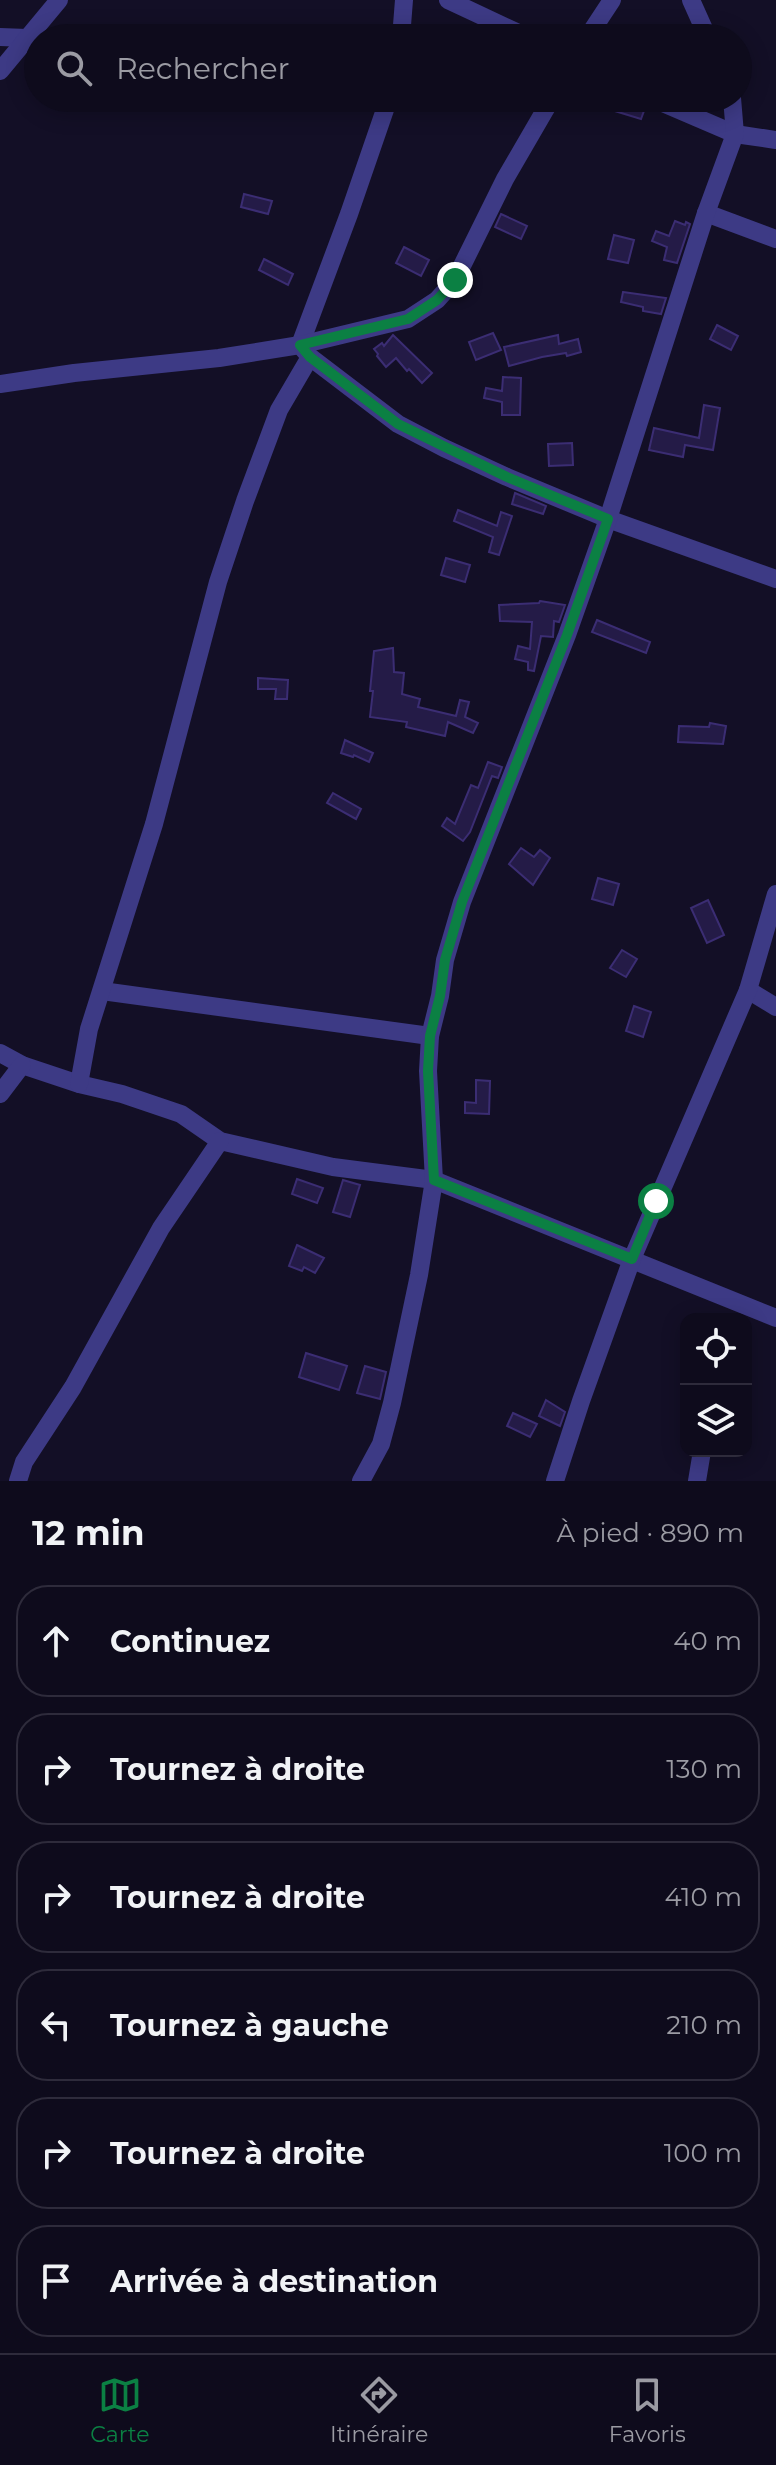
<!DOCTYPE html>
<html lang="fr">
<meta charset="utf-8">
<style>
body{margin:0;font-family:Montserrat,sans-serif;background:#171425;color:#f1f3f6}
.controls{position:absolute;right:24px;bottom:24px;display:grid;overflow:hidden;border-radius:16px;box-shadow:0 4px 20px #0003}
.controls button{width:72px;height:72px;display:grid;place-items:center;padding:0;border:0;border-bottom:2px solid #2e2b3b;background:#0e0b1c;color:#f1f3f6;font:40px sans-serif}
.stop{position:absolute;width:24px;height:24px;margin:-18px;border:6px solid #0b8043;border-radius:50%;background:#fff}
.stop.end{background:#0b8043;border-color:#fff;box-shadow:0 2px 8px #0008}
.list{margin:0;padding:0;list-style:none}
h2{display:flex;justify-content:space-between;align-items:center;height:104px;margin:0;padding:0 32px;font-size:34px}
h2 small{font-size:26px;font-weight:400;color:#9b9ba3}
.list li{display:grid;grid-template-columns:52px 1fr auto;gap:24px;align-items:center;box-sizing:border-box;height:112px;margin:0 16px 16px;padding:0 16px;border:2px solid #2e2b3b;border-radius:32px}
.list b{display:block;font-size:30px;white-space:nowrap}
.list em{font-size:26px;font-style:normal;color:#9b9ba3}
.icon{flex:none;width:44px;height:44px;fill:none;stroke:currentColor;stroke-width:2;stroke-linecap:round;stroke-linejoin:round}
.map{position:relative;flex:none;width:776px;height:1481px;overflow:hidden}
.search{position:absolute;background:#0e0b1c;box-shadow:0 4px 20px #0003;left:24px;right:24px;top:24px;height:88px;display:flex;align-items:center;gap:20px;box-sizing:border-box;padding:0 28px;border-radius:44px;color:#9b9ba3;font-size:30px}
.sheet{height:872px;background:#0e0b1c}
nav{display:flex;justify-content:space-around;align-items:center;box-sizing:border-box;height:112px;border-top:2px solid #2e2b3b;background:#0e0b1c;font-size:22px;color:#9b9ba3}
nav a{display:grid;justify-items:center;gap:4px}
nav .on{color:#0b8043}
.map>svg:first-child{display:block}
.building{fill:#241b47;stroke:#3b2d73;stroke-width:2}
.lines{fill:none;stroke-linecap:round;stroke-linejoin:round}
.minor{stroke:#3d3a85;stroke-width:18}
.route{stroke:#0b8043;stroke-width:10}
</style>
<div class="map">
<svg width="776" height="1481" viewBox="0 0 776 1481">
<rect width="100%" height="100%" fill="#130f26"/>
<g class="building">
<path d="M608 98H639L645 108 641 119 605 108Z"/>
<path d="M244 194 272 201 268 214 241 207Z"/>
<path d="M501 214 527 226 521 239 495 227Z"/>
<path d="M675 221 685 225 686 222 690 224 677 263 664 260 667 247 652 241 656 231 669 236Z"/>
<path d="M614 235 634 240 628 263 608 259Z"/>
<path d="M404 247 429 260 421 276 396 263Z"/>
<path d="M264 259 293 274 288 285 259 270Z"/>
<path d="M623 292 666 298 661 314 643 311V307L621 302Z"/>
<path d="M717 325 738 336 731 350 710 339Z"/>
<path d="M493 333 501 350 476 360 469 342Z"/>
<path d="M393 335 432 373 422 383 409 369 407 371 396 358 386 367 377 356 378 354 374 349 382 343 384 346Z"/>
<path d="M558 335 559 344 578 339 581 352 567 356 566 353 542 357 509 366 504 347Z"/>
<path d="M503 377 521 378 520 415H502V402L484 398 486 388 502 391Z"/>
<path d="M704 405 720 408 713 450 685 445 683 457 649 450 654 428 699 438Z"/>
<path d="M572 443 573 465 549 466 548 444Z"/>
<path d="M515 493 546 506 543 514 512 504Z"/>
<path d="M458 510 497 526 501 512 512 516 499 555 489 552 493 537 454 521Z"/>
<path d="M446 558 470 565 465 582 441 575Z"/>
<path d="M540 601 565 605 559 622 554 621 553 637 541 636 534 671 528 670V662L515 659 518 646 530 649 532 622 500 621 499 605 539 603Z"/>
<path d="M597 620 650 642 646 653 592 632Z"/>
<path d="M393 648 394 672 404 673 402 694 420 699 418 707 456 716 460 700 469 702 465 717 478 723 473 733 448 722 445 736 406 727 407 722 370 717 373 691H370L374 651Z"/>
<path d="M258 678 288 680 287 699H275L276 689H258Z"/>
<path d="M710 723 726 726 723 744 678 742 679 726 709 727Z"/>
<path d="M345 740 373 753 369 762 354 755 353 757 341 753Z"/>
<path d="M488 762 502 767 498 778 492 776 470 832 463 841 442 826 447 818 455 824 471 785 478 788Z"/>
<path d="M333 793 361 809 356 819 327 803Z"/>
<path d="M521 848 534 857 540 850 550 858 533 885 509 864Z"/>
<path d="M598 878 619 884 613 905 592 899Z"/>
<path d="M708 900 724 935 707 943 691 908Z"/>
<path d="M622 950 637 959 626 977 610 968Z"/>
<path d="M634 1006 651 1012 643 1037 626 1031Z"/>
<path d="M476 1080 490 1081 489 1114 465 1113V1102L476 1103Z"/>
<path d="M297 1179 323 1188 317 1203 292 1194Z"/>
<path d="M343 1180 360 1185 350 1217 333 1212Z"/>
<path d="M297 1245 324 1258 315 1273 304 1267 302 1271 289 1266Z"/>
<path d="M306 1353 347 1366 339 1390 299 1377Z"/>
<path d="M365 1366 386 1372 380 1399 357 1393Z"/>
<path d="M546 1400 565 1412 560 1426 539 1416Z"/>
<path d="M513 1413 537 1424 530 1437 507 1426Z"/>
</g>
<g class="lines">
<g class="minor">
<path d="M448 0 529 38"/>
<path d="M691 0 708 38"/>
<path d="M0 37 27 38"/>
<path d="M401 38 404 0"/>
<path d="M587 38 612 0"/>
<path d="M0 71 59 0"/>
<path d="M389 98 349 214 300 345 310 357 398 424 444 448 507 477 608 519 776 579"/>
<path d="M651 98 735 134 776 140"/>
<path d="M706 213 776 239"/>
<path d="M0 384 74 373 219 358 300 345 408 319 437 300 455 280 505 179 552 98"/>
<path d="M748 990 776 1007"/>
<path d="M102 991 430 1036"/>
<path d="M0 1053 22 1065 79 1084 122 1094 181 1114 220 1141 333 1167 434 1180 776 1318"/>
<path d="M79 1084 89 1029 154 824 218 582 245 501 279 410 310 357"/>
<path d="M0 1094 22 1065"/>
<path d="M18 1481 24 1462 73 1387 161 1228 220 1141"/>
<path d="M361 1481 381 1444 392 1403 419 1275 434 1180 428 1071 430 1036 440 996 445 960 462 902 567 635 608 519 706 213 735 134 732 98"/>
<path d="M555 1481 581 1401 632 1259 748 990 776 894"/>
<path d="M697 1481 702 1451"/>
</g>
</g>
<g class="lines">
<path class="route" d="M455 280 437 300 408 319 300 345 310 357 398 424 507 477 608 519 567 635 462 902 445 960 440 996 430 1036 428 1071 434 1180 632 1259 656 1201"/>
</g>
</svg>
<div class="controls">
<button><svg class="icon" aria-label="locate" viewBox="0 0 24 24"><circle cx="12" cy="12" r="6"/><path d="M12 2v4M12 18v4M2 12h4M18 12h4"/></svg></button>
<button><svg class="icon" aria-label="layers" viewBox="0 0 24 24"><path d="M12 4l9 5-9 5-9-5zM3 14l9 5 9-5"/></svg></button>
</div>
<div class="stop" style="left:656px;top:1201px"></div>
<div class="stop end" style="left:455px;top:280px"></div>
<div class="search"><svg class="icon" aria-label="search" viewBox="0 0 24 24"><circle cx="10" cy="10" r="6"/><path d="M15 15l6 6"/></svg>Rechercher</div>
</div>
<section class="sheet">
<h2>12 min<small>À pied · 890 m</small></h2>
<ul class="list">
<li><svg class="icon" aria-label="ahead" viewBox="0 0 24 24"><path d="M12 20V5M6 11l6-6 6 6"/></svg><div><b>Continuez</b></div><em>40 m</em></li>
<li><svg class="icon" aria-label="right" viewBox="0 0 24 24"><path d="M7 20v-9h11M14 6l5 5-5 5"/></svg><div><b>Tournez à droite</b></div><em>130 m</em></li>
<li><svg class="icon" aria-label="right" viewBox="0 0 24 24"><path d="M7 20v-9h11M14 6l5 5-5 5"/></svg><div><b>Tournez à droite</b></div><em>410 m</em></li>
<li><svg class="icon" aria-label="left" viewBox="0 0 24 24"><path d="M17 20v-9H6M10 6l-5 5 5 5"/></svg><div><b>Tournez à gauche</b></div><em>210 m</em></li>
<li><svg class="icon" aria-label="right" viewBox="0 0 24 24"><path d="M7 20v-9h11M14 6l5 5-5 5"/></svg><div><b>Tournez à droite</b></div><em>100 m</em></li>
<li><svg class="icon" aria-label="arrive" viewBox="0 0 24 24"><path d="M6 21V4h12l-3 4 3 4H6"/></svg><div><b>Arrivée à destination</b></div></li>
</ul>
</section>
<nav>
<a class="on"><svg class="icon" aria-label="map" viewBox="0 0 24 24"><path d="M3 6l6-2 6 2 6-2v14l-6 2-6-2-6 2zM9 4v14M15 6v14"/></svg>Carte</a>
<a><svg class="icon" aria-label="directions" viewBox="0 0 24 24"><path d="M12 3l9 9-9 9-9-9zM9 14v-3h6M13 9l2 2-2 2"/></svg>Itinéraire</a>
<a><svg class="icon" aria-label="saved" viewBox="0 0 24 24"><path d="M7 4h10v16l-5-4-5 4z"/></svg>Favoris</a>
</nav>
